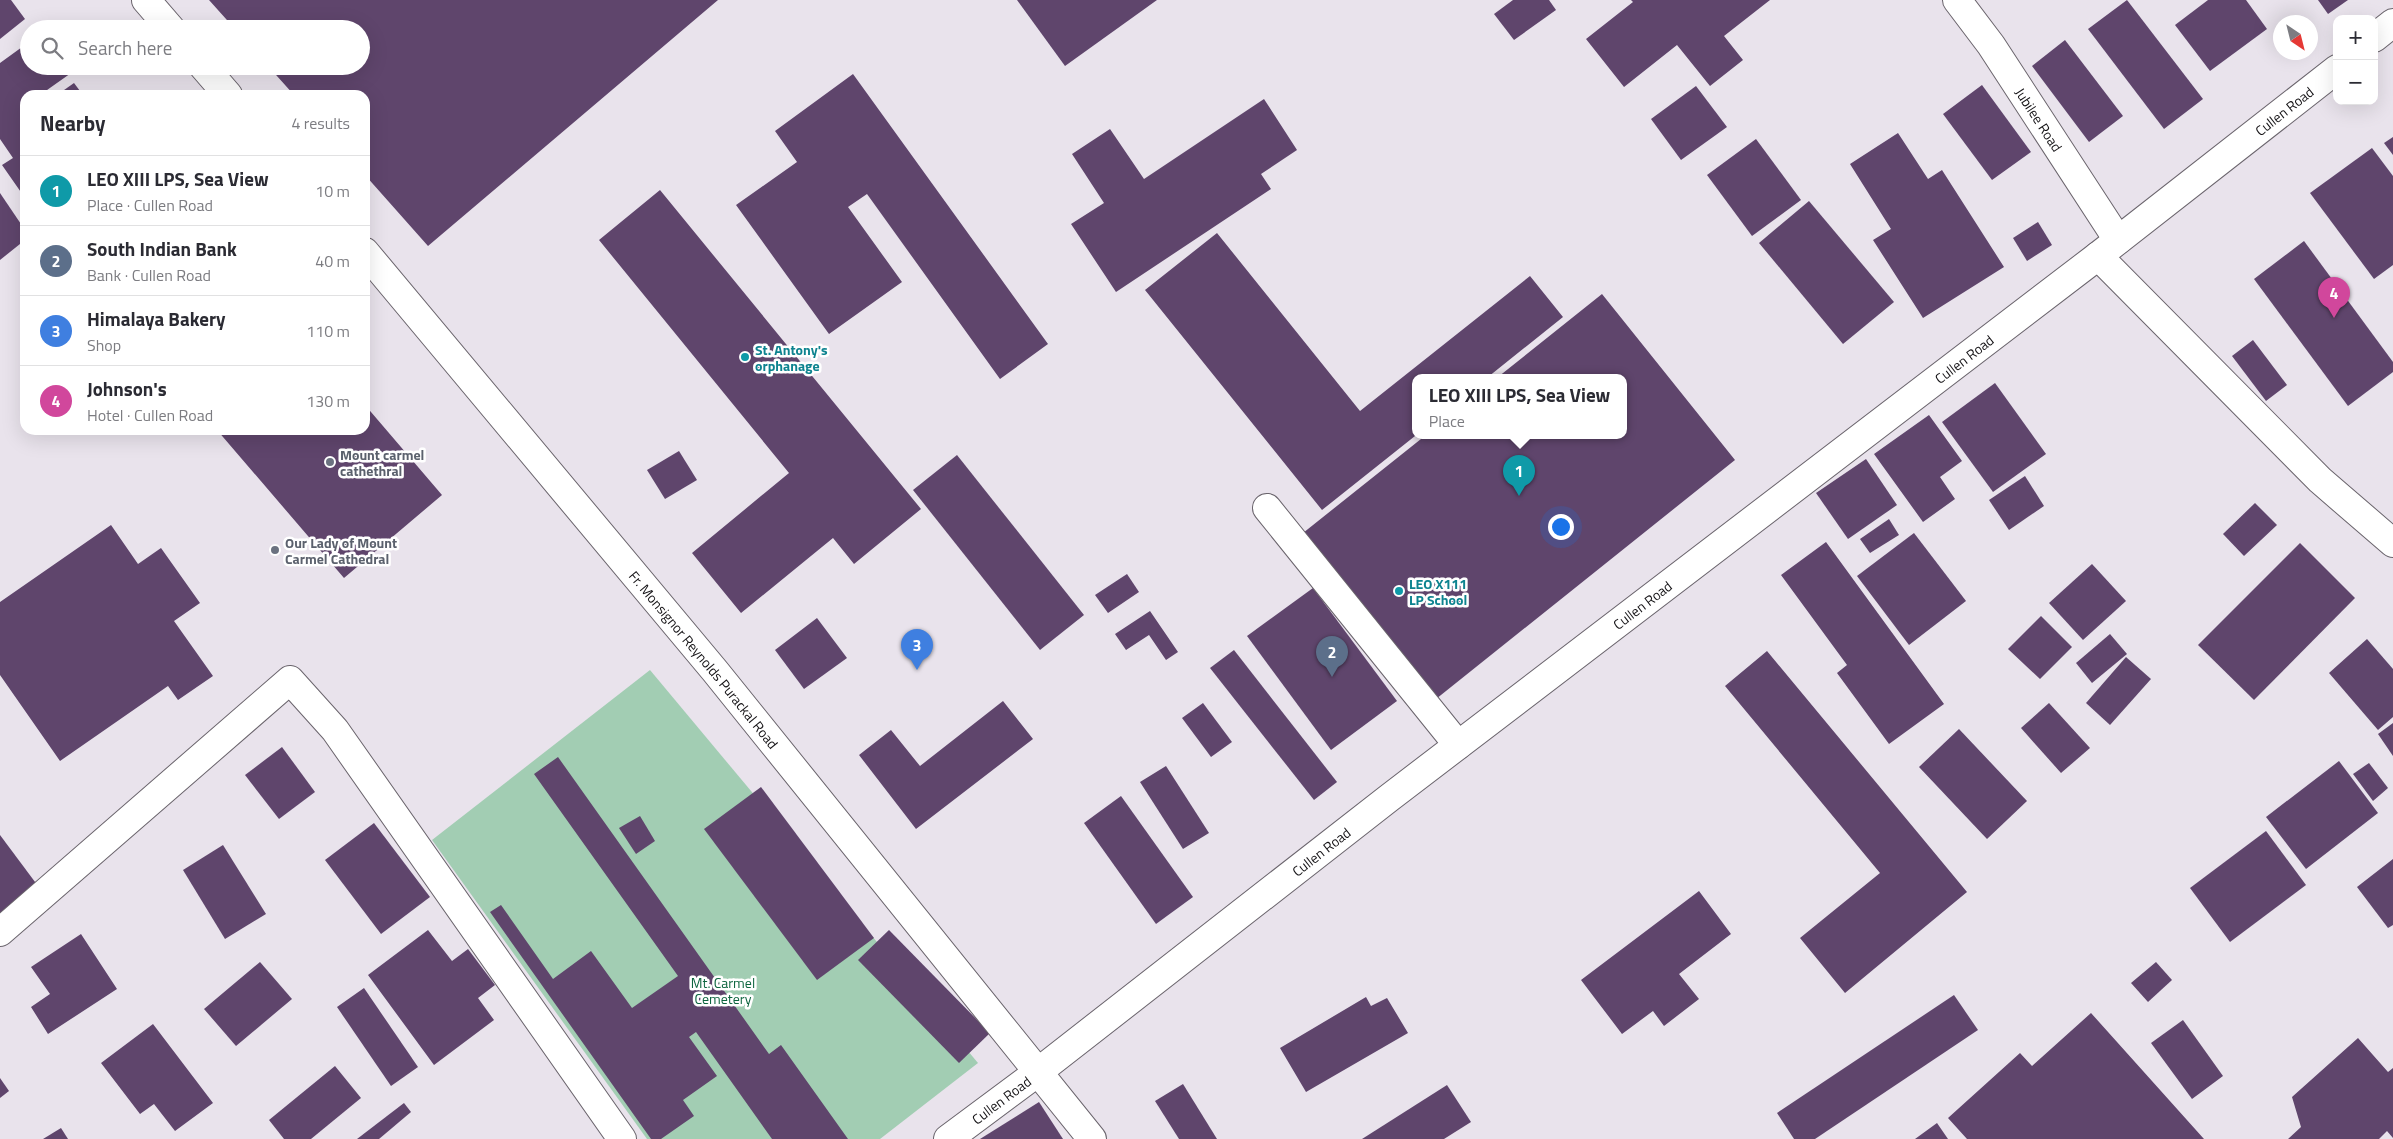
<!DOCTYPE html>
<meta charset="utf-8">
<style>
body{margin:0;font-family:"Titillium Web",sans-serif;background:#f2f2f3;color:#2b2b33}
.controls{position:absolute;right:15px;top:15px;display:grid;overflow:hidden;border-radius:10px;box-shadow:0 5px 20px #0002}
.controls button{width:45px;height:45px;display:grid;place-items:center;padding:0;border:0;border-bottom:1px solid #e1e1e2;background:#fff;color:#2b2b33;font:25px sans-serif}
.compass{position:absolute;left:2273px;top:15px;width:45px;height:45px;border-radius:50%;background:#fff;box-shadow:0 5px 20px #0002;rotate:145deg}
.you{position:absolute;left:1560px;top:526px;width:18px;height:18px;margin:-12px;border:4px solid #fff;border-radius:50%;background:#1a73e8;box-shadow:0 0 0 8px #1a73e833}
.badge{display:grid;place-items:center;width:32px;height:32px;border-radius:50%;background:#c4355b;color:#fff;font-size:16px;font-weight:700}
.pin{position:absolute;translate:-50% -41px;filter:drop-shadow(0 1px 2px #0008)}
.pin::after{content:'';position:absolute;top:26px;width:18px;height:15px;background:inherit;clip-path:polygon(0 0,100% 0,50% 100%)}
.popup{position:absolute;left:1412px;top:374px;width:215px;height:65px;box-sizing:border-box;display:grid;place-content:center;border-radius:10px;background:#fff;filter:drop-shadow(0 1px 4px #0005);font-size:16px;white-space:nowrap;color:#7c7c81}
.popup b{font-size:19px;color:#2b2b33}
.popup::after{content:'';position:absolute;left:50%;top:100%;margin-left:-10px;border:10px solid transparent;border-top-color:#fff}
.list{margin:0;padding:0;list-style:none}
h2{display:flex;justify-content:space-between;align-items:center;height:65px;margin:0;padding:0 20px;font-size:21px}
h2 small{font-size:16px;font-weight:400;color:#7c7c81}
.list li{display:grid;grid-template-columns:32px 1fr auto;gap:15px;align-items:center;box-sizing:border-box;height:70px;padding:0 20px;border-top:1px solid #e1e1e2}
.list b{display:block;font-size:19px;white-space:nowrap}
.list p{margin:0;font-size:16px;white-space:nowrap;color:#7c7c81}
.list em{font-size:16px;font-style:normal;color:#7c7c81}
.icon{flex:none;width:28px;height:28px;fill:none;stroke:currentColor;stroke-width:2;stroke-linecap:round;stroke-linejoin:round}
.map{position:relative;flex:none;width:2393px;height:1139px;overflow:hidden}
.search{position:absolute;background:#fff;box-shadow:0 5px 20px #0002;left:20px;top:20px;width:350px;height:55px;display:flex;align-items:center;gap:12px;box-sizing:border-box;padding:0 18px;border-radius:28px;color:#7c7c81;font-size:19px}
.panel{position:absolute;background:#fff;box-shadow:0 5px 20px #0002;left:20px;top:90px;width:350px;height:345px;border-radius:15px}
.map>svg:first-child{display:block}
.green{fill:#a2cdb3}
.building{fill:#5f456c}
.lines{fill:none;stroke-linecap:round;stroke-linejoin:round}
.minor-casing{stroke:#6a646c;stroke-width:30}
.major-casing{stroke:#6a646c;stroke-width:30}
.minor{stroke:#fff;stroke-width:28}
.major{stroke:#fff;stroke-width:28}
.culture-dot{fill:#0f9aa8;stroke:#fff;stroke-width:2}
.worship-dot{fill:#6b7280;stroke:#fff;stroke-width:2}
.labels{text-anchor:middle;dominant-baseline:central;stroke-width:5;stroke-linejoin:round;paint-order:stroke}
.street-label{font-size:14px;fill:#141215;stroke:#fff}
.culture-label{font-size:14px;font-weight:bold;fill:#0d838f;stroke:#fff;text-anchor:start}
.worship-label{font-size:14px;font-weight:bold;fill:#5b616d;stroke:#fff;text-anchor:start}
.park-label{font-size:14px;fill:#0d653f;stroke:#fff}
</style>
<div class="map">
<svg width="2393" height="1139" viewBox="0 0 2393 1139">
<rect width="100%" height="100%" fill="#e9e3ec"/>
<path class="green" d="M650 670 978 1063 880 1139H647L432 840Z"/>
<g class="building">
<path d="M0 0H11L25 19 0 39Z"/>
<path d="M209 0H718L428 246 365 175V95H294L268 66H361V29H235Z"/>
<path d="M1017 0H1157L1065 66Z"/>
<path d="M1513 0H1549L1556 10 1514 40 1494 14Z"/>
<path d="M1631 0H1770L1724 36 1743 60 1710 86 1677 45 1624 87 1586 39 1633 2Z"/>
<path d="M2127 0 2203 99 2164 129 2088 29Z"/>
<path d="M2208 0H2246L2267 29 2210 71 2175 25Z"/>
<path d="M2318 0H2348L2328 14Z"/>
<path d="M2065 40 2123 116 2089 142 2032 66Z"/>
<path d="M29 42V66H81L40 95H25V198L2 165 13 158 0 139V63Z"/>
<path d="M853 74 1048 344 1000 379 867 194 848 207 902 282 829 334 736 205 797 162 775 131Z"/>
<path d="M74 83 83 95H57Z"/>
<path d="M1982 85 2031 152 1992 180 1943 114Z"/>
<path d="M1696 86 1727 127 1681 160 1651 119Z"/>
<path d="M1264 99 1297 150 1261 174 1271 189 1116 292 1071 224 1104 203 1072 154 1110 129 1144 179Z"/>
<path d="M1898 133 1928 179 1942 170 2004 267 1923 318 1873 240 1891 229 1850 164Z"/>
<path d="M2393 137V155L2384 143Z"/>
<path d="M1756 139 1801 200 1752 236 1707 175Z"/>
<path d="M2372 148 2393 176V265L2374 279 2310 193Z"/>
<path d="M660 190 921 509 854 564 833 538 741 613 692 553 789 473 599 240Z"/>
<path d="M0 193 25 230V240L0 260Z"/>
<path d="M1809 201 1894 302 1843 344 1759 243Z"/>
<path d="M2038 222 2052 245 2027 261 2013 238Z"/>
<path d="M1217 233 1360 411 1530 276 1563 317 1488 377H1415V436L1322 510 1145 290Z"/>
<path d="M2304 241 2393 362V372L2348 406 2254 279Z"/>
<path d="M1602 294 1735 460 1436 699 1303 533 1426 435H1623V377H1498Z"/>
<path d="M2253 340 2287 385 2266 401 2232 356Z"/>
<path d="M1995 383 2046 454 1993 492 1942 422Z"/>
<path d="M365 405 442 495 344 578 217 430H365Z"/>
<path d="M1929 415 1962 461 1940 477 1955 499 1923 522 1874 454Z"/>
<path d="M679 451 697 480 665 499 647 470Z"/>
<path d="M957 455 1084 615 1040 650 913 490Z"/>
<path d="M1866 459 1897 505 1848 539 1816 493Z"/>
<path d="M2025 476 2044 506 2009 530 1989 500Z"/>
<path d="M2255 503 2277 525 2244 556 2223 534Z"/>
<path d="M1889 519 1899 535 1870 553 1860 539Z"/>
<path d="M111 525 138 564 161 548 200 603 174 621 213 676 178 700 168 686 60 761 0 675V602Z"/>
<path d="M1914 533 1966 601 1909 645 1857 576Z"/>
<path d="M1826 542 1944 704 1889 744 1837 673 1847 665 1781 575Z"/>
<path d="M2300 543 2355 598 2254 700 2198 645Z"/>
<path d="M2092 564 2126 601 2083 640 2049 603Z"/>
<path d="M1127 574 1139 592 1108 613 1095 595Z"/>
<path d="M1313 588 1397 701 1331 750 1247 636Z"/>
<path d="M1150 611 1178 652 1166 660 1149 635 1126 650 1115 634Z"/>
<path d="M2041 616 2072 647 2040 679 2008 649Z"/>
<path d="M817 618 847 658 804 689 775 650Z"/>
<path d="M2110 634 2127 654 2092 683 2076 663Z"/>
<path d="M2367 639 2393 669V717L2378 730 2329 673Z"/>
<path d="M1234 650 1337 782 1314 800 1210 668Z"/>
<path d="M1767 651 1967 892 1845 993 1800 938 1880 873 1725 686Z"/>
<path d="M2126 657 2151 679 2110 725 2086 703Z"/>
<path d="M1003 701 1033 739 916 829 859 755 891 730 920 766Z"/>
<path d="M1203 703 1232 742 1211 757 1182 718Z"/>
<path d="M2049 703 2090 748 2061 773 2021 728Z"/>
<path d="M2393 723V756L2378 734Z"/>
<path d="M1959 729 2027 801 1987 839 1919 767Z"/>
<path d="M282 747 315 792 279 819 245 775Z"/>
<path d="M558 757 769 1054 781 1045 848 1139H772L696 1032 689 1037 717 1076 683 1100 694 1116 661 1139H651L490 912 501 905 553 979 591 951 632 1008 678 976 534 774Z"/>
<path d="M2339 761 2378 813 2306 869 2266 817Z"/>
<path d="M2369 763 2388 788 2373 801 2353 774Z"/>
<path d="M1166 766 1209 833 1183 849 1140 782Z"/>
<path d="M761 787 874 938 817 980 704 829Z"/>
<path d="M1121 796 1193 897 1156 924 1084 823Z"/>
<path d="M640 816 655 841 636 854 619 828Z"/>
<path d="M374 823 430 897 381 934 325 860Z"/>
<path d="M2266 831 2306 885 2230 942 2190 888Z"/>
<path d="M0 835 41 890 0 920Z"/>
<path d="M223 845 266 914 225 939 183 870Z"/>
<path d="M2393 859V925L2388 928 2357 887Z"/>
<path d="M1699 891 1731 934 1679 974 1699 999 1664 1026 1653 1011 1622 1034 1581 980Z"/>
<path d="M428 930 452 961 468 949 495 985 478 998 494 1020 434 1065 368 975Z"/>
<path d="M889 930 990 1033 959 1063 858 960Z"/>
<path d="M81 934 117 989 48 1034 31 1007 50 994 31 967Z"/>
<path d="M260 962 292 999 236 1046 204 1009Z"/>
<path d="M2156 962 2172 980 2148 1002 2131 983Z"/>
<path d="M364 988 418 1067 391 1086 337 1007Z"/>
<path d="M1954 995 1978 1030 1815 1139H1794L1777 1113Z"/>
<path d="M1366 997 1371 1006 1387 998 1408 1033 1306 1092 1280 1048Z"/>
<path d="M2091 1013 2204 1139H1967L1948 1118 2020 1053 2032 1066Z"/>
<path d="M2183 1020 2223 1076 2192 1099 2151 1043Z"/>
<path d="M153 1024 213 1103 175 1131 154 1104 140 1114 101 1063Z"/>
<path d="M2358 1038 2388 1072 2393 1068V1138L2387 1131 2379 1139H2288L2301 1127 2292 1097Z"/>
<path d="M335 1066 361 1098 311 1139H284L269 1120Z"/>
<path d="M0 1078 9 1091 0 1098Z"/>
<path d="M1183 1084 1217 1139H1179L1155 1101Z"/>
<path d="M1447 1085 1471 1122 1444 1139H1362Z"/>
<path d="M1039 1102 1063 1139H980Z"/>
<path d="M404 1103 411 1112 379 1139H357Z"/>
<path d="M1937 1123 1948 1139H1915Z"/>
<path d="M61 1128 68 1139H43Z"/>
</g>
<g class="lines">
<g class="minor-casing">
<g id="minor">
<path d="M2098 256 2320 480 2393 543"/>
<path d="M1267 508 1458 745"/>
<path d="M0 932 290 680 335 730 622 1139"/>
</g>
</g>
<g class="major-casing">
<g id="major">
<path d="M146 0 171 29"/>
<path id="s1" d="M1957 0 1991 45 2118 240"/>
<path d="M2374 38 2393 23"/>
<path d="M203 66 228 95"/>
<path id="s2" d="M365 252 715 671 1092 1139"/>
<path id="s3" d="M948 1139 1038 1072 1389 798 2098 256 2337 69"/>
</g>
</g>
<use href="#minor" class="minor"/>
<use href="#major" class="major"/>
</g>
<g class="culture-dot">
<circle cx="745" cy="357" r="5"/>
<circle cx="1399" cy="591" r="5"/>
</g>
<g class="worship-dot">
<circle cx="330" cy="462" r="5"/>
<circle cx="275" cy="550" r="5"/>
</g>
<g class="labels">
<g class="street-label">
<text stroke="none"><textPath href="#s3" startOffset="1686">Cullen Road</textPath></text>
<text stroke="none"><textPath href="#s1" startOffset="145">Jubilee Road</textPath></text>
<text stroke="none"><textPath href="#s3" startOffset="1281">Cullen Road</textPath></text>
<text stroke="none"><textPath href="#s3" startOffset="876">Cullen Road</textPath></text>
<text stroke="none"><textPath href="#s2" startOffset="530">Fr. Monsignor Reynolds Purackal Road</textPath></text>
<text stroke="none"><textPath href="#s3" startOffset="471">Cullen Road</textPath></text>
<text stroke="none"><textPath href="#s3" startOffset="66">Cullen Road</textPath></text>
</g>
<g class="culture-label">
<text x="755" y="349">St. Antony's<tspan x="755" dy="16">orphanage</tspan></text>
<text x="1409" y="583">LEO X111<tspan x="1409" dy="16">LP School</tspan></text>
</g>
<g class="worship-label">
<text x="340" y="454">Mount carmel<tspan x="340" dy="16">cathethral</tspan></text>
<text x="285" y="542">Our Lady of Mount<tspan x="285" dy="16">Carmel Cathedral</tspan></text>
</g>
<g class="park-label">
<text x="723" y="982">Mt. Carmel<tspan x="723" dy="16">Cemetery</tspan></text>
</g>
</g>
</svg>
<div class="controls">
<button>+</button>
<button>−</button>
</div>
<svg class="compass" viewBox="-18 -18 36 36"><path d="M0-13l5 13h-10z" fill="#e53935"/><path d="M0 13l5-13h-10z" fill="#7c7c81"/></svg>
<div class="you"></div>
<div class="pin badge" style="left:1519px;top:496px;background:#0f9aa8">1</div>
<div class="popup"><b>LEO XIII LPS, Sea View</b>Place</div>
<div class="pin badge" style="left:1332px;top:677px;background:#5c6f8a">2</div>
<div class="pin badge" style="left:917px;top:670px;background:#3f7fe0">3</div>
<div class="pin badge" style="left:2334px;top:318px;background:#d1479c">4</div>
<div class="search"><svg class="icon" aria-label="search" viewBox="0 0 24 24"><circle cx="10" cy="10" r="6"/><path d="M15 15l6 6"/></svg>Search here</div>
<section class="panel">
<h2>Nearby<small>4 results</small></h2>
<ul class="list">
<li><span class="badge" style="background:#0f9aa8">1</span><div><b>LEO XIII LPS, Sea View</b><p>Place · Cullen Road</p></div><em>10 m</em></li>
<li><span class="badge" style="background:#5c6f8a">2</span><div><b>South Indian Bank</b><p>Bank · Cullen Road</p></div><em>40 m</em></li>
<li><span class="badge" style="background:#3f7fe0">3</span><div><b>Himalaya Bakery</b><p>Shop</p></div><em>110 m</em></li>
<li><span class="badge" style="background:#d1479c">4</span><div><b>Johnson's</b><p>Hotel · Cullen Road</p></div><em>130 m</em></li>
</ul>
</section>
</div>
